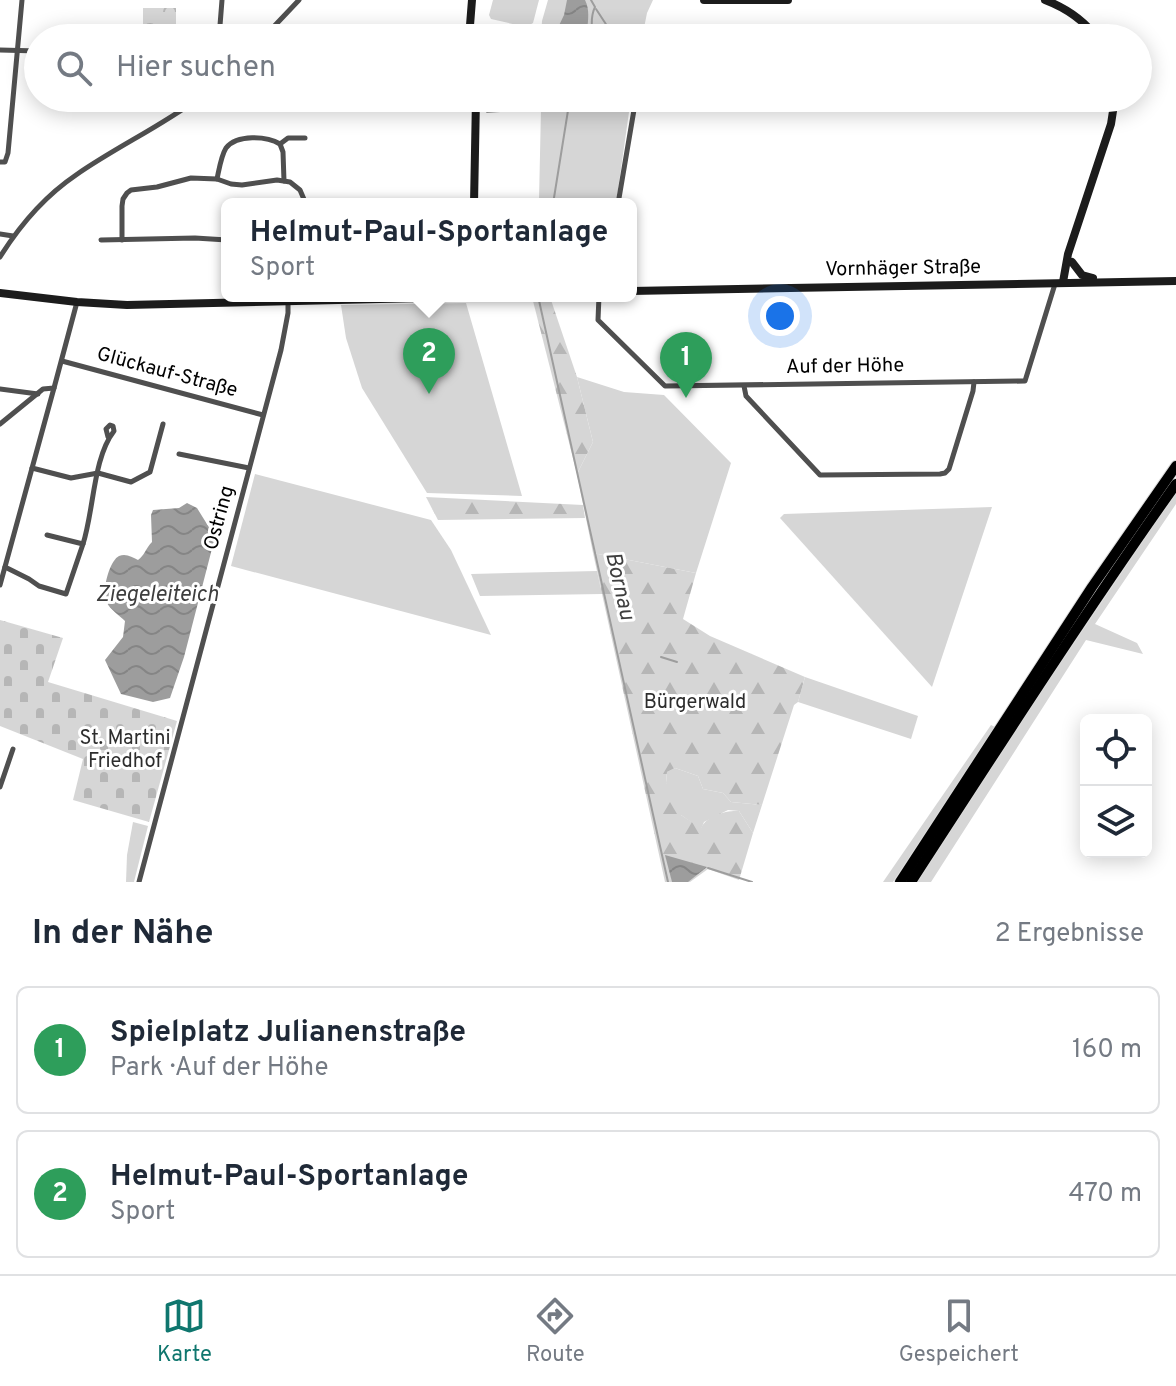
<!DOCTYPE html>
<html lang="de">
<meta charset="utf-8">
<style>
body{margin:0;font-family:Overpass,sans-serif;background:#f2f2f3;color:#1f2937}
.controls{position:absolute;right:24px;bottom:24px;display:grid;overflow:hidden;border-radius:12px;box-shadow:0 4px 20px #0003}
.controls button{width:72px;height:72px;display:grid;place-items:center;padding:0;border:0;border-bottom:2px solid #e0e1e3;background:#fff;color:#1f2937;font:40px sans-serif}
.you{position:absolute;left:780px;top:316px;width:28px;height:28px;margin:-20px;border:6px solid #fff;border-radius:50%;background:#1a73e8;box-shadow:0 0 0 12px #1a73e833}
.badge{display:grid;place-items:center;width:52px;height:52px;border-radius:50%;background:#0f766e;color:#fff;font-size:26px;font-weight:700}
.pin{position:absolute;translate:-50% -66px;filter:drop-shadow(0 2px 4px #0008)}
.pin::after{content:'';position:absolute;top:42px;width:28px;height:24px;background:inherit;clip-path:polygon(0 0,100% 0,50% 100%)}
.popup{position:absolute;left:221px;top:198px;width:416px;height:104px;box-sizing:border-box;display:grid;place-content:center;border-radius:12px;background:#fff;filter:drop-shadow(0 2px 6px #0005);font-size:26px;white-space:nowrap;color:#747a83}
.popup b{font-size:30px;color:#1f2937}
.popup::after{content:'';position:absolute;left:50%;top:100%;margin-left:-16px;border:16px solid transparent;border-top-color:#fff}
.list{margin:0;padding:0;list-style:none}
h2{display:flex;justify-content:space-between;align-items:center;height:104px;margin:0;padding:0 32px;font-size:34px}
h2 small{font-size:26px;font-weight:400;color:#747a83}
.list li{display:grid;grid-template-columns:52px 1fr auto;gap:24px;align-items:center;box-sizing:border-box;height:128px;margin:0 16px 16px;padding:0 16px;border:2px solid #e0e1e3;border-radius:12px}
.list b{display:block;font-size:30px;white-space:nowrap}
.list p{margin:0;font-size:26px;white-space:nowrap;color:#747a83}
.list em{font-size:26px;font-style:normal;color:#747a83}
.icon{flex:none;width:44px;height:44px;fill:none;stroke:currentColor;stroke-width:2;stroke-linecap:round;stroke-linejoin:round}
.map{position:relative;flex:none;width:1176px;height:882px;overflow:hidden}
.search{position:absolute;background:#fff;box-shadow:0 4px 20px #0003;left:24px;right:24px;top:24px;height:88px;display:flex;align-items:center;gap:20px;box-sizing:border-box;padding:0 28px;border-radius:44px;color:#747a83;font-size:30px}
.sheet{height:392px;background:#fff}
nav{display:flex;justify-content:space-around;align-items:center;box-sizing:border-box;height:112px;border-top:2px solid #e0e1e3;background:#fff;font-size:22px;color:#747a83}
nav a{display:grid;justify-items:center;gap:4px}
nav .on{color:#0f766e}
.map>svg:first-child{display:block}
.grass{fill:#d6d6d6}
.forest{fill:url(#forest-firs)}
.cemetery{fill:url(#cemetery-stones)}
.park{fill:url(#park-crowns)}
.water{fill:url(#water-waves)}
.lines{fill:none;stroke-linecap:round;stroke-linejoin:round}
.stream{stroke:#9d9d9d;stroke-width:2}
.highway-casing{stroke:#dbdbdb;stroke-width:12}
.street{stroke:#4f4f4f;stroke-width:5}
.secondary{stroke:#1c1c1c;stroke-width:8}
.highway{stroke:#000;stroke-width:10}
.labels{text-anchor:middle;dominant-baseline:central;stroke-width:6;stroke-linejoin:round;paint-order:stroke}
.street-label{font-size:20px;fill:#000;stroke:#fff}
.park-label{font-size:20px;fill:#2d2d2d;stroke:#fff}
.water-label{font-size:22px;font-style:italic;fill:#3e3e3e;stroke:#fff}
</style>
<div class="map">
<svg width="1176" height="882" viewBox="0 0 1176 882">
<defs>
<pattern id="forest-firs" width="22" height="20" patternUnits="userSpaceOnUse" patternTransform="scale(2)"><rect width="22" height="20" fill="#d6d6d6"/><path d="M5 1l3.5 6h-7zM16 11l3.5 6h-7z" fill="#b6b6b6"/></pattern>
<pattern id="cemetery-stones" width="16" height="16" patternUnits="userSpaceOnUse" patternTransform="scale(2)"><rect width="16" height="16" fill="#d6d6d6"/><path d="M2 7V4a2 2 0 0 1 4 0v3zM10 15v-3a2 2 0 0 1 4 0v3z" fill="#b6b6b6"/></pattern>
<pattern id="park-crowns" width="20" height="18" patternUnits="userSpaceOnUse" patternTransform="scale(2)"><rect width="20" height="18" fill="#d6d6d6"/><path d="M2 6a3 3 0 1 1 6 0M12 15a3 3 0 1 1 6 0" fill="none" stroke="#b6b6b6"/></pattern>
<pattern id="water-waves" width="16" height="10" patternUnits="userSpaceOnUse" patternTransform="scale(2)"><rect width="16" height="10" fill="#9d9d9d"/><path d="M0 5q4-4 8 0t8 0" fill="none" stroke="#858585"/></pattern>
</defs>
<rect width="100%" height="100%" fill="#fff"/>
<g class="grass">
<path d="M493 0H539L533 23 526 27 491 19 489 15Z"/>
<path d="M548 0H653L647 13 642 38H541L542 21Z"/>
<path d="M545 98H631L616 204H535L539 200 541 109 486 112 485 105 544 100Z"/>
<path d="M466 303 522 496 427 493 362 388 346 338 341 305Z"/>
<path d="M577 377 624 392 664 395 731 463 696 573 593 553 577 474 593 442Z"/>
<path d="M255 474 431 520 451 550 491 635 231 566Z"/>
<path d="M1176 492V504L1095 624 1137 643 1143 654 1086 640 931 882H917L1047 683Z"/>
<path d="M992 507 932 687 780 518 784 514Z"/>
<path d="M597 571 602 594 480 596 471 574Z"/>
<path d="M805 677 918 716 911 739 798 702Z"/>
<path d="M991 725 995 727 893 882H883Z"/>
<path d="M675 768 698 776 703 789 723 793 731 802 762 805 753 833 739 811 728 810 704 822 701 829 681 815 666 783 667 772Z"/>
<path d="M133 822 148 826 134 882H126L127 855Z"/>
</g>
<g class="forest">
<path d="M551 300 577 377 593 442 577 474 533 301Z"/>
<path d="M426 497 583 505 585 518 438 520Z"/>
<path d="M593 553 696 573 683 619 710 636 805 677 798 702 794 705 762 805 731 802 723 793 703 789 698 776 675 768 667 772 666 783 684 796 681 815 701 828C706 816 726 810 739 811L753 833 739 880 708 869 690 882H665Z"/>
</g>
<path class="cemetery" d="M0 620 63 638 48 682 177 721 149 822 73 800 83 759 0 726Z"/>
<rect class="park" x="143" y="8" width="33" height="23"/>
<g class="water">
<path d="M567 0H585C590 10 588 20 587 31L558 37 554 36 564 15Z"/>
<path d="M187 503 197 508 215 537 184 657 170 698 153 702 121 694 105 660 123 637 125 621C120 616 110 609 107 603 101 593 109 561 119 556 126 553 132 557 138 560 144 556 146 548 152 542L151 515 153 510 179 508Z"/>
<path d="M665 855 707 867 688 882H672Z"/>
</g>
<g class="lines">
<g class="stream">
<path d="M596 9 615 38"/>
<path d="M478 26 539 38"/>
<path d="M547 38 554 36"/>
<path d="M590 38C594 26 589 19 595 7L591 0"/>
<path d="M487 112 538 108"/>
<path d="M553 204 570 98"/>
<path d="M538 296 668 882"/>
<path d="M661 657 677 662"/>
<path d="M708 868 752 882"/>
</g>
<g class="highway-casing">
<g id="highway">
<path d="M900 882 1092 587 1176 466"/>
<path d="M911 882C998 748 1084 614 1176 484"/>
</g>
</g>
<g class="street">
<path d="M219 38 222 0"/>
<path d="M263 38 299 0"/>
<path d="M0 50 38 51"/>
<path d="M280 144 288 138H305"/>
<path d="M0 162H5L8 153 22 0"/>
<path d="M217 179C219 170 221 156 226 148 237 134 267 136 280 144L283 152 284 181"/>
<path d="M618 204 636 98"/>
<path d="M0 234 13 236"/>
<path d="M101 240 195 238 227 240"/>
<path d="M122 240V206L123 199 127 193 131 190 157 187 191 178 217 179 231 184 242 185 277 180 290 182 300 190 306 204"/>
<path d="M0 257C20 225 45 196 76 175 116 147 160 127 199 98"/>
<path d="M599 296 598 320 665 386 1025 381 1055 284"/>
<path d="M62 361 263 415"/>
<path d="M744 386 746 396 820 475 940 474 945 473 949 469 973 391 974 382"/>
<path d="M0 389 38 394"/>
<path d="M0 424 43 389 54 388 77 302"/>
<path d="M179 454 249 468"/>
<path d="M32 468 71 478 98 473 131 482 150 472 163 424"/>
<path d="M47 535 83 544C94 510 93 458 114 431L113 426 110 425 106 429 108 437"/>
<path d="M5 567 29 579 39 586 66 594 83 544"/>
<path d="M0 585 54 388"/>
<path d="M0 787 13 749"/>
<path d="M139 882 281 350 288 313V296"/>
</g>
<g class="secondary">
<path d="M704 0H788"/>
<path d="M1045 0C1066 8 1083 19 1097 38"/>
<path d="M469 38 472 0"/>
<path d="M474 204 476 98"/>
<path d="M1072 262 1082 275 1093 278"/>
<path d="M1063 282 1068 254 1111 124 1115 98"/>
<path d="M631 291 1176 281"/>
<path d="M0 293 77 302 127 305 506 296"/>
</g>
<use href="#highway" class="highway"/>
</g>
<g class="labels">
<g class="street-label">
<text transform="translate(903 269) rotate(-1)">Vornhäger Straße</text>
<text transform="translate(845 367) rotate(-1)">Auf der Höhe</text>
<text transform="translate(167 373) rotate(15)">Glückauf-Straße</text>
<text transform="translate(220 518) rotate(-75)">Ostring</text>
</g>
<g class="park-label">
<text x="695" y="703">Bürgerwald</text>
<text x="125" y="739">St. Martini<tspan x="125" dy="23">Friedhof</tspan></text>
</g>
<g class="water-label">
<text transform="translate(619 586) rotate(77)">Bornau</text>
<text x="157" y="595">Ziegeleiteich</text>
</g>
</g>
</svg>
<div class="controls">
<button><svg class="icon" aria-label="locate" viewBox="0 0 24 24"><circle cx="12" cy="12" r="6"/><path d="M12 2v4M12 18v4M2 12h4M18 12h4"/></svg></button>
<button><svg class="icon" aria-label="layers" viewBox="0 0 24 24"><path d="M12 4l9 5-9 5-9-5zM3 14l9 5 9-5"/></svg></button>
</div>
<div class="you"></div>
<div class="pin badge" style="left:686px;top:398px;background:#2e9e5b">1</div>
<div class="pin badge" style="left:429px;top:394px;background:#2e9e5b">2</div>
<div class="popup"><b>Helmut-Paul-Sportanlage</b>Sport</div>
<div class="search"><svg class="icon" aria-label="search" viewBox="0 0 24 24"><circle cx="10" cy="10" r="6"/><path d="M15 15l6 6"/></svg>Hier suchen</div>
</div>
<section class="sheet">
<h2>In der Nähe<small>2 Ergebnisse</small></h2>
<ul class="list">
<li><span class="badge" style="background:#2e9e5b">1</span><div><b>Spielplatz Julianenstraße</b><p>Park · Auf der Höhe</p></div><em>160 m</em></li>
<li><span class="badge" style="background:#2e9e5b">2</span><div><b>Helmut-Paul-Sportanlage</b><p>Sport</p></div><em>470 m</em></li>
</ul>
</section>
<nav>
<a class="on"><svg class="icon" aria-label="map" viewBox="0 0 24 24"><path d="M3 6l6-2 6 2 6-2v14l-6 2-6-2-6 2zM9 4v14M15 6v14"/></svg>Karte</a>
<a><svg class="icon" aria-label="directions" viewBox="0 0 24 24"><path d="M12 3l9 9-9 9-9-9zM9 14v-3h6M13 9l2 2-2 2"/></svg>Route</a>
<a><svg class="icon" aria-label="saved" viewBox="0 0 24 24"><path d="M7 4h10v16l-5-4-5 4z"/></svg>Gespeichert</a>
</nav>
